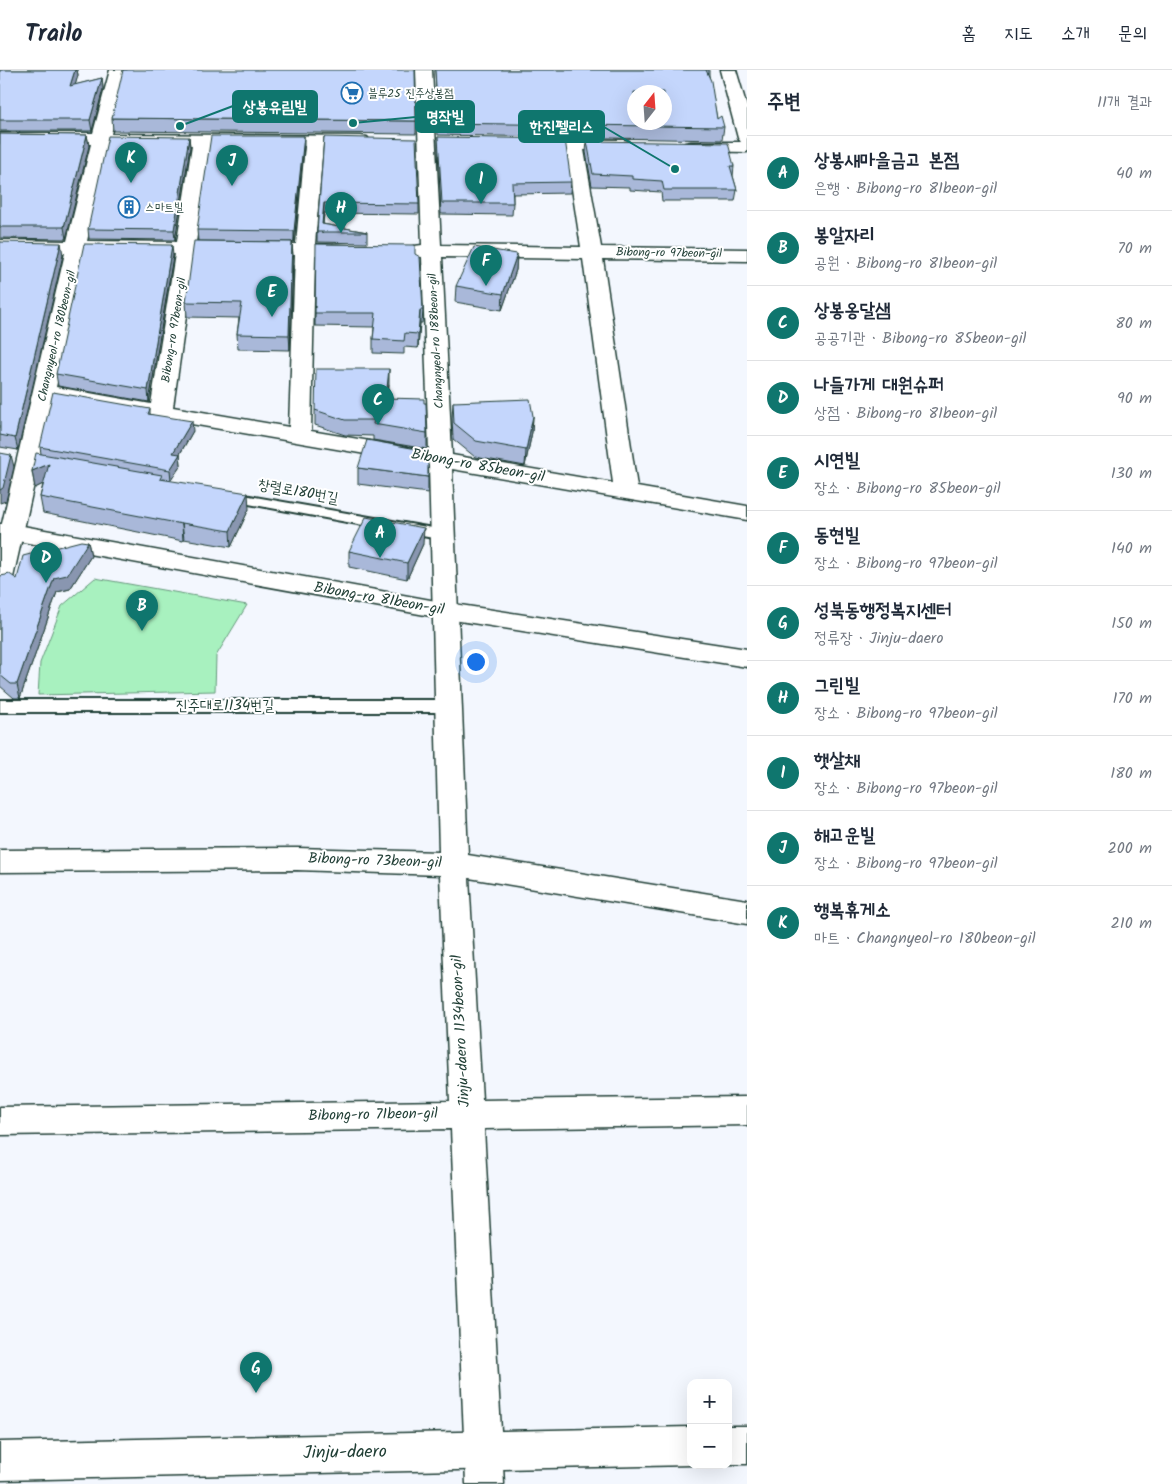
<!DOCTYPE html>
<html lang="ko">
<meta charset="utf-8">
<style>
body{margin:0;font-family:Kalam,"Poor Story",sans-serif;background:#f2f2f3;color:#1f2937}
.controls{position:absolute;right:15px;bottom:15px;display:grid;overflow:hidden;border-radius:10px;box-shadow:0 5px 20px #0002}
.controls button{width:45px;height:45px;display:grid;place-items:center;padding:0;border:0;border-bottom:1px solid #e0e1e3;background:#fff;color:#1f2937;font:25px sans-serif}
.compass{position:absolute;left:627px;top:15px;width:45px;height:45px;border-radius:50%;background:#fff;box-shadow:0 5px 20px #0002;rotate:17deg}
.you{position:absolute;left:475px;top:591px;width:18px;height:18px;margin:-12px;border:4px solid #fff;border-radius:50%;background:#1a73e8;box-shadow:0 0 0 8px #1a73e833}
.badge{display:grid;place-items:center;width:32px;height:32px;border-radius:50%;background:#0f766e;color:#fff;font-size:16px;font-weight:700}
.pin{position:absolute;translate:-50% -41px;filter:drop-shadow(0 1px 2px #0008)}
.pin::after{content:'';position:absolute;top:26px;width:18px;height:15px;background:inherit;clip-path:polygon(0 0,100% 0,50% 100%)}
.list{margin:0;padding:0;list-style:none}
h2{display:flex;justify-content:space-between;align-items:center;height:65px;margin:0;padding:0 20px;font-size:21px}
h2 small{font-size:16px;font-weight:400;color:#747a83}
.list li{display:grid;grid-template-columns:32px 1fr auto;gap:15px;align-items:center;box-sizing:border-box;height:75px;padding:0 20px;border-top:1px solid #e0e1e3}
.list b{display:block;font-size:19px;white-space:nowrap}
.list p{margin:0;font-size:16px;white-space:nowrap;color:#747a83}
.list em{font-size:16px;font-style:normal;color:#747a83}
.map{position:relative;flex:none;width:747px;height:1414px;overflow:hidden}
header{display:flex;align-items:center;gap:30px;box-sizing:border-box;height:70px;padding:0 25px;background:#fff;border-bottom:1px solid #e0e1e3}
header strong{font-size:24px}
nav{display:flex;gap:28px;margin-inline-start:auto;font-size:18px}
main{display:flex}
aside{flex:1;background:#fff}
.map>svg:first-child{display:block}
.green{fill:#a8f1bf;stroke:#64977a}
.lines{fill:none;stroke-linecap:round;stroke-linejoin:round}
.lane-casing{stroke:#1f3d34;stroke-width:4}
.street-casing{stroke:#1f3d34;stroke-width:3}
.secondary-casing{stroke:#1f3d34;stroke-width:3}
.lane{fill:#fff;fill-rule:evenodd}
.street{fill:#fff;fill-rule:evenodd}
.secondary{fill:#fff;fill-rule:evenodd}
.wall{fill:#a9b8d9;stroke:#1f3d34}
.shaded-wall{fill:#8996b0;stroke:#1f3d34}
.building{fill:#c4d6fc;stroke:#1f3d34;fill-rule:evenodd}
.labels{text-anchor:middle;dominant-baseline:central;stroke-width:4;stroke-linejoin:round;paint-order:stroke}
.far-poi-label{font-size:12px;fill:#1f3d34;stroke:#fff;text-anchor:start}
.far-street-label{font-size:12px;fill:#1f3d34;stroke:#fff}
.street-label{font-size:15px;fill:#1f3d34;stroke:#fff}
.near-street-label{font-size:18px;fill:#1f3d34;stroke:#fff}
.leader{fill:none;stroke:#0f766e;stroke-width:2}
.callout-dot{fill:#0f766e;stroke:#fff;stroke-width:2}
.callout{fill:#0f766e;stroke:#0f766e;stroke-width:2}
.callout-label{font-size:16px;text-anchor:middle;font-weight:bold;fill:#fff}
</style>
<header>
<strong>Trailo</strong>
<nav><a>홈</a><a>지도</a><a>소개</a><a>문의</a></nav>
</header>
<main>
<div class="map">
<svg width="747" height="1414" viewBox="0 0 747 1414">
<rect width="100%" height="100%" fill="#f3f7fe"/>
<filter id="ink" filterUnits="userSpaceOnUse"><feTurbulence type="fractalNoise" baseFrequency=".02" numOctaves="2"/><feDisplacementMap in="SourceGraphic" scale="10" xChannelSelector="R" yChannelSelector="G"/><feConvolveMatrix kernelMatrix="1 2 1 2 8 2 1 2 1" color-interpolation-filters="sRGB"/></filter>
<g filter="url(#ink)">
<path class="green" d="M95 508 247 535 216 586 215 621 38 625 40 593 62 536Z"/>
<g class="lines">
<g class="lane-casing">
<g id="lane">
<path d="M227 422 444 460 449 462 451 465 449 468 444 470 222 429 220 426 222 423Z"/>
<path d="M0 630H450L456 632 458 636 456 640 450 642H0Z"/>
</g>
</g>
<g class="street-casing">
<g id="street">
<path d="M110 0H126L111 64 361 66 367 67 370 71 367 75 323 76 315 174 360 176 363 180 360 184 353 186 315 185 311 361 429 381 422 187 407 185 404 181 407 177 422 175 416 0H432L441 175 581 177 566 80 523 78 520 74 523 70 529 69 623 70 629 71 632 75 629 79 584 80 601 177 747 179V191L603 189 637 417 747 436V450L452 399 468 785 747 830V854L469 808 482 1030 747 1027V1055L484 1059 504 1414H466L451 1059 0 1065V1037L450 1031 440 805 297 800 0 802V780L297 778 439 782 429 395 53 330 12 512 9 518 0 520V462L65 183 0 182V170L67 171 91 74 0 73V63H93ZM108 74 192 75 177 172 87 171ZM210 75 305 76 296 174 196 172ZM84 183 175 184 151 334 56 317ZM195 184 295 185 289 357 173 337ZM442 187 583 189 613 413 452 385Z"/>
<path d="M691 72H747V82L685 81 682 77 685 73Z"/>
</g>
</g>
<g class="secondary-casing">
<g id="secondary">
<path d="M720 0H736L747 37V73L741 72 738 68Z"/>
<path d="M0 454H12L447 533 747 579V597L447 549 12 470H0Z"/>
<rect x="728" y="1356" width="19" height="38"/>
<path d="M691 1357V1395L0 1410V1372Z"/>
</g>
</g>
<use href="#lane" class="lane"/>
<use href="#street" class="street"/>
<use href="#secondary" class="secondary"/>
</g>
<g class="wall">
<path d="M0 0H77L78 5 75 15 102 8 103 19 92 61H0Z"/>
<path d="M435 0H709V5L717 49 724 57 722 70 438 65Z"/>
<path d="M112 48 416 51V64L113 61Z"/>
<path d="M0 64 87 65 89 76 66 169 0 168Z"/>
<path d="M189 67 190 77 175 170 89 169 88 159Z"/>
<path d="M324 67 419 134V144L324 143 323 154 367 162V173L317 172V162Z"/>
<path d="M438 67 571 112 570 123 513 124V133L512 145 441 144 438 79Z"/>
<path d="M587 71 734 96 733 106 737 120 735 131H662L661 122 630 120V117L592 116 586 82Z"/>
<path d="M304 77 294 172 198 171 197 160Z"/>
<path d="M0 172 63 185 18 380 0 377Z"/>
<path d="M292 172 293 187 290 280 238 279 237 264 239 248 187 247 186 232Z"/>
<path d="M415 184 423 240 422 253H420L418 278 404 277V284L373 283V269L374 257 315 256V243Z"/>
<path d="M517 184 516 200 502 240 455 232 456 216Z"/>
<path d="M173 186 149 332 58 316 56 304Z"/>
<path d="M389 314 388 328 424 333 427 363V379L373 370V366L345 365 315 355V340Z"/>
<path d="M453 332 533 346 532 362 525 396 475 387 453 369 452 348Z"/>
<path d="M150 339V344L193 361 180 384 181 395 171 410 163 409V410L249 439 231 477 184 469 183 471 43 443 40 427 43 414 35 418 32 401 41 384 40 377Z"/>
<path d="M358 398 428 407V423L358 414Z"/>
<path d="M88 472 91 486 70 519 57 522 20 628H14L0 616V506L17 509Z"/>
<path d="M423 474 407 509 349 497V481Z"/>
</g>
<g class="shaded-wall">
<path d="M75 0H77L78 5 72 27 70 16Z"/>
<path d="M102 8 103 19 92 61 90 50Z"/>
<path d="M87 65 89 76 66 169 64 157Z"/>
<path d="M304 66V77L294 172V161Z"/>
<path d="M189 67 190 77 175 170 174 160Z"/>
<path d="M324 133V143L322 164V154Z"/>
<path d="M292 172 293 187 290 280 289 265Z"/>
<path d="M61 173 63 185 18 380 15 368Z"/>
<path d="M172 175 173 186 149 332 148 320Z"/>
<path d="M517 184 516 200 502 240 503 224Z"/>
<path d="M420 240V253L418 278V264Z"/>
<path d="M389 299V314L386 344V328Z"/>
<path d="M533 346 532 362 525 396 526 380Z"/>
<path d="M192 351 193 361 174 394 173 383Z"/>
<path d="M180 384 181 395 171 410 170 400Z"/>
<path d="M11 385 14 397 6 431 0 433V420Z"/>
<path d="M49 394 51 410 35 418 32 401Z"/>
<path d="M248 423 249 439 231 477 230 461Z"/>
<path d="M182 453 184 469 183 471 182 454Z"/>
<path d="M424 458 423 474 407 509V493Z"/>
<path d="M88 472 91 486 70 519 57 522 20 628 17 614 54 508Z"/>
</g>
<g class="building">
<path d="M0 0H75L70 16 102 8 90 50H0Z"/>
<path d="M123 0H415L416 51 112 48Z"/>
<path d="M435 0H706L711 11 717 49 721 46 724 57 438 53ZM634 22H664V52H634Z"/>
<path d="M0 64 87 65 64 157H0Z"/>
<path d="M108 66 189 67 174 160 88 159Z"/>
<path d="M211 66H304L294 161 197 160Z"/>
<path d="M324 67 416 69 419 134 324 133 322 154 367 162H317Z"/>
<path d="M438 67 565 69 571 112 512 113 513 133H442Z"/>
<path d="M587 71 728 73 734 96H730L737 120H664L662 111 632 109V106L593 104Z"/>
<path d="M194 171 292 172 289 265 237 264 242 233 186 232Z"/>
<path d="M0 172 61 173 15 368 0 365Z"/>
<path d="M84 174 172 175 148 320 56 304Z"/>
<path d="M316 174 415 175V184L420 187 423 240H420L418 264 405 263 404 271 373 269 376 243H315Z"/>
<path d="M474 177 517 184 503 224 456 216Z"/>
<path d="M316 299H389L386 328 424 329V333H426L427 363 373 354 374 350H345L315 340Z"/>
<path d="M53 322 150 339 148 344 192 351 173 383 180 384 170 400 40 377Z"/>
<path d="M530 329 533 346 526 380 476 371 454 353 453 332Z"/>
<path d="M367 370 428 381V407L358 398Z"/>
<path d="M0 383 11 385 3 418 0 420Z"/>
<path d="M36 383 162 405 160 409 248 423 230 461 182 453V454L40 427 49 394 32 401Z"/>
<path d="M366 447 424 458 407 493 349 481Z"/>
<path d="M81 471 88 472 67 505 54 508 17 614H11L0 605V506L6 505 8 503 17 509 23 486Z"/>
</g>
</g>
<defs>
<g id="supermarket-ring" transform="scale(1.125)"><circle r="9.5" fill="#fff" stroke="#1f6fb2" stroke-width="1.5"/><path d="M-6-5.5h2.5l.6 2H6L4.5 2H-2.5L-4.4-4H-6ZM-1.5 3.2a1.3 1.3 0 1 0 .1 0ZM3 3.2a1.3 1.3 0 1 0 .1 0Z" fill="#1f6fb2"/></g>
<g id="building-ring" transform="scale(1.125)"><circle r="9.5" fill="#fff" stroke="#1f6fb2" stroke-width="1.5"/><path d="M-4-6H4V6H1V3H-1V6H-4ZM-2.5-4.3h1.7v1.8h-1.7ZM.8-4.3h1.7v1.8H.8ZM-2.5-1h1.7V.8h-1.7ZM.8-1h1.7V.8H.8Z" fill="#1f6fb2"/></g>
</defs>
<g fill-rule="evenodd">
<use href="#supermarket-ring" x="352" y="23"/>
<use href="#building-ring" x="129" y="137"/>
</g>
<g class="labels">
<g class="far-poi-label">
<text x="368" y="23">블루25 진주상봉점</text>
<text x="145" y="137">스마트빌</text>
</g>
<g class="far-street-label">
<text transform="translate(669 183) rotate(1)">Bibong-ro 97beon-gil</text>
<text transform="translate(174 260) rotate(-81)">Bibong-ro 97beon-gil</text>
<text transform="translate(57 266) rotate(-77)">Changnyeol-ro 180beon-gil</text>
<text transform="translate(436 271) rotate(-93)">Changnyeol-ro 188beon-gil</text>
</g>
<g class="street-label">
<text transform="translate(478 396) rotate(10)">Bibong-ro 85beon-gil</text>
<text transform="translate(298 422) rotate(10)">창렬로180번길</text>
<text transform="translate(379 529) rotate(10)">Bibong-ro 81beon-gil</text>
<text x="225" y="636">진주대로1134번길</text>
<text transform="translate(375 791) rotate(2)">Bibong-ro 73beon-gil</text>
<text transform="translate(461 961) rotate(-93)">Jinju-daero 1134beon-gil</text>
<text transform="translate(373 1045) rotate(-1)">Bibong-ro 71beon-gil</text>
</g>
<g class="near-street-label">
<text transform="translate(345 1383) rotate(-1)">Jinju-daero</text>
</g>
</g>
<path class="leader" d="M180 56L233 36M353 53L416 47M675 99L604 57"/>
<g class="callout-dot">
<circle cx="180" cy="56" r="5"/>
<circle cx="353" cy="53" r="5"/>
<circle cx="675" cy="99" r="5"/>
</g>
<g class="callout">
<rect x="233" y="21" width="84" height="31" rx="5"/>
<rect x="416" y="31" width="58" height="31" rx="5"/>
<rect x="519" y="41" width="85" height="31" rx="5"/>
</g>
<g class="callout-label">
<text x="275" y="42">상봉유림빌</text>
<text x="445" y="52">명작빌</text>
<text x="562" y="62">한진펠리스</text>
</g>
</svg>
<div class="controls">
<button>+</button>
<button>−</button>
</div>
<svg class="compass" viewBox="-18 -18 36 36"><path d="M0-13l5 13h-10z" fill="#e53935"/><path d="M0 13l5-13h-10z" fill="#747a83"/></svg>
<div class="you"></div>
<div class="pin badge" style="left:380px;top:488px">A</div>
<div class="pin badge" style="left:142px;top:561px">B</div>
<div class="pin badge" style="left:378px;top:355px">C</div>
<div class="pin badge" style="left:46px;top:513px">D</div>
<div class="pin badge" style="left:272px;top:247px">E</div>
<div class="pin badge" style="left:486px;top:216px">F</div>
<div class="pin badge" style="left:256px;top:1323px">G</div>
<div class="pin badge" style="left:341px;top:163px">H</div>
<div class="pin badge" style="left:481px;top:134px">I</div>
<div class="pin badge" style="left:232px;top:116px">J</div>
<div class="pin badge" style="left:131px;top:113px">K</div>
</div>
<aside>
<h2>주변<small>11개 결과</small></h2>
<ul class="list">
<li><span class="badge">A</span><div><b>상봉새마을금고 본점</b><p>은행 · Bibong-ro 81beon-gil</p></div><em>40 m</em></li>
<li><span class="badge">B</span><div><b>봉알자리</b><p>공원 · Bibong-ro 81beon-gil</p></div><em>70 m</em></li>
<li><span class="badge">C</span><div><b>상봉옹달샘</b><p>공공기관 · Bibong-ro 85beon-gil</p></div><em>80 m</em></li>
<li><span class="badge">D</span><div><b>나들가게 대원슈퍼</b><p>상점 · Bibong-ro 81beon-gil</p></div><em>90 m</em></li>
<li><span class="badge">E</span><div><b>시연빌</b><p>장소 · Bibong-ro 85beon-gil</p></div><em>130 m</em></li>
<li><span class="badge">F</span><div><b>동현빌</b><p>장소 · Bibong-ro 97beon-gil</p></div><em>140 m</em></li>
<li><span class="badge">G</span><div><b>성북동행정복지센터</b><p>정류장 · Jinju-daero</p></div><em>150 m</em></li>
<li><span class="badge">H</span><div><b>그린빌</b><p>장소 · Bibong-ro 97beon-gil</p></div><em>170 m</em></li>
<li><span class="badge">I</span><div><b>햇살채</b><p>장소 · Bibong-ro 97beon-gil</p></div><em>180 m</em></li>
<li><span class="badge">J</span><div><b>해고운빌</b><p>장소 · Bibong-ro 97beon-gil</p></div><em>200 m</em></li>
<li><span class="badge">K</span><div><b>행복휴게소</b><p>마트 · Changnyeol-ro 180beon-gil</p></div><em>210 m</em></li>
</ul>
</aside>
</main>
